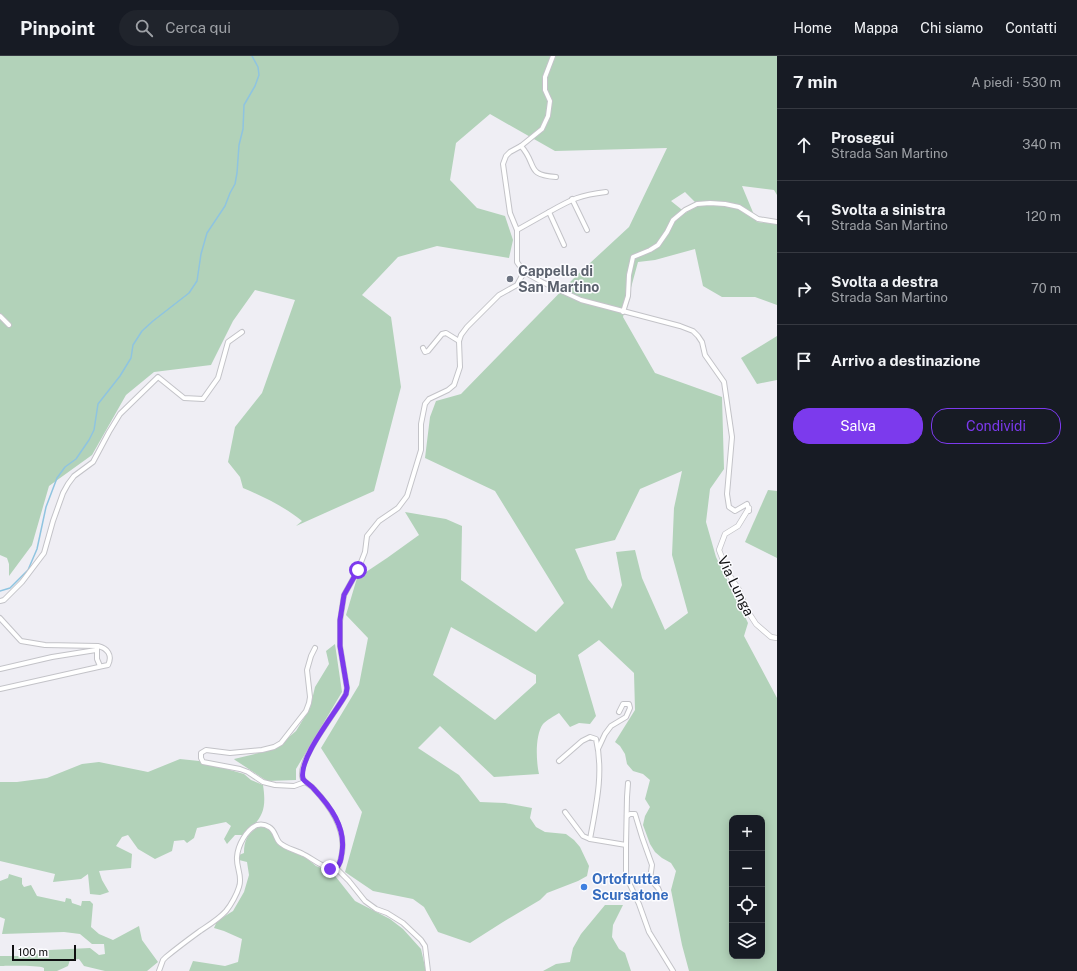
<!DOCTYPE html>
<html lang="it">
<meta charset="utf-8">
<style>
body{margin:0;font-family:"Public Sans",sans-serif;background:#20242c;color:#f1f3f6}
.controls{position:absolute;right:12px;bottom:12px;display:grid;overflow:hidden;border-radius:8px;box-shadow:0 2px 10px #0003}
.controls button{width:36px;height:36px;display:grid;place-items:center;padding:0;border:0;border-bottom:1px solid #363941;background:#171b24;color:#f1f3f6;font:20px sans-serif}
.scale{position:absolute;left:12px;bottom:10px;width:64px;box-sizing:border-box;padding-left:4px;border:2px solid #0f0f11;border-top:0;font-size:11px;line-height:14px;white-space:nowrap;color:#0f0f11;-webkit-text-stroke:3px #fcfcff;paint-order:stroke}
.stop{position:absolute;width:12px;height:12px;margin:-9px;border:3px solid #7c3aed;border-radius:50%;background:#fff}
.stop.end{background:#7c3aed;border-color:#fff;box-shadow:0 1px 4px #0008}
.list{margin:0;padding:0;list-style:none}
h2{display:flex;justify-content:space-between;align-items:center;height:52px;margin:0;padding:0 16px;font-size:17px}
h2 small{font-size:13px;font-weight:400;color:#9ea1a6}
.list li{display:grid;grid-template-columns:26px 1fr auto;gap:12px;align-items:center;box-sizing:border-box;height:72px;padding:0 16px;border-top:1px solid #363941}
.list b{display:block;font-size:15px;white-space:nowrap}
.list p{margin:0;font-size:13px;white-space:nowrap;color:#9ea1a6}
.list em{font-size:13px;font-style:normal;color:#9ea1a6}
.actions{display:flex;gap:8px;padding:12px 16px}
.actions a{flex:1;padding:9px 0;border:1px solid #7c3aed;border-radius:16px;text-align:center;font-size:14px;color:#7c3aed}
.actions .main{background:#7c3aed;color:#fff}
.icon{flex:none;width:22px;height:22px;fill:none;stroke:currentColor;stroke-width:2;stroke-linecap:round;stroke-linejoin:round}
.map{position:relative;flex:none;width:777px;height:915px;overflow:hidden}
header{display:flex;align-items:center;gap:24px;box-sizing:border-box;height:56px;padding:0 20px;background:#171b24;border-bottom:1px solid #363941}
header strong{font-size:19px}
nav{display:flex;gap:22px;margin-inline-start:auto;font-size:14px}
.search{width:280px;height:36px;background:#20242c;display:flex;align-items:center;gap:10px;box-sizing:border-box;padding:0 14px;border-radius:22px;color:#9ea1a6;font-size:15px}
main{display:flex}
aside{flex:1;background:#171b24}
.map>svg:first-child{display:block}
.green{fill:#b2d2b9;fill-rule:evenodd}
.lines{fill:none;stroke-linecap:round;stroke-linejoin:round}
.stream{stroke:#8fc4e0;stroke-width:1.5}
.minor-casing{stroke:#c3c3c8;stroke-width:6}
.tertiary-casing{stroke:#c3c3c8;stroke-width:6}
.minor{stroke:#fff;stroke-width:4}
.tertiary{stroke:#fff;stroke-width:4.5}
.route{stroke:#7c3aed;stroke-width:5}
.worship-dot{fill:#6b7280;stroke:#fcfcff;stroke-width:1.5}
.shop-dot{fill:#3f7fe0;stroke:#fcfcff;stroke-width:1.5}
.labels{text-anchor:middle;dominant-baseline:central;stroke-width:3;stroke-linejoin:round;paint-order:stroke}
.worship-label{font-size:14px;font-weight:bold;fill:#5b616d;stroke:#fcfcff;text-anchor:start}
.street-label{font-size:14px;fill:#0f0f11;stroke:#fcfcff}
.shop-label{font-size:14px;font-weight:bold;fill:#366cbe;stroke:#fcfcff;text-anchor:start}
</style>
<header>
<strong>Pinpoint</strong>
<div class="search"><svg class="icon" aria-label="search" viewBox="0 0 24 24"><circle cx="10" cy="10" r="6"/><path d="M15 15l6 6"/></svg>Cerca qui</div>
<nav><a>Home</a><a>Mappa</a><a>Chi siamo</a><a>Contatti</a></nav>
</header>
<main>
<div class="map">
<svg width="777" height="915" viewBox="0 0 777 915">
<rect width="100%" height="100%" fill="#efeef4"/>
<g class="green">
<path d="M0 0H777V139L774 134 742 130 757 166 777 168V249L755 241H722L703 230 695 193 655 204 638 206 623 261 655 317 722 341 724 413 710 433 706 466 716 501 748 567 744 580 777 642V915H689L682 889 671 834 676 815 671 807 662 802 655 796 650 788 643 769 645 760 650 751 645 743 650 724 643 718 633 715 627 708 625 698 620 690 615 686 635 654 634 617 599 584 578 599 596 660 590 668 579 667 570 671 559 657C554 660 547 664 543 668 535 679 536 705 539 718L494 721 440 670 418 692 459 719 480 746 505 747 532 752 530 762 536 771 545 776 566 778 574 784 580 791 589 810 587 820 578 825 547 837 540 844 503 866 470 887 438 876 424 851 413 843 373 835 345 816 362 756 321 692 359 629 368 582 346 559 357 522 387 502 419 479 405 456 446 463 462 470 461 524 536 576 564 547 495 435 425 402 430 361 436 345 461 338 576 220 629 171 667 92 555 95 490 58 456 87 450 124 477 152 505 160 513 184 509 202 437 190 398 201 362 239 391 261 401 331 374 435 296 470 302 465C285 451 264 441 243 432L240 421 228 406 235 371 262 337 295 244 255 234 233 265 211 309 154 316 126 339 92 399 49 430 32 489 9 520V508L7 502 0 499ZM685 136 695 146 686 157 671 145ZM682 415 674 452 672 499 688 557 665 574 642 522 635 494 616 496 622 529 612 553 588 523 575 493 615 484 640 433ZM451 571 536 619V627L495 664 433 619ZM732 762H762V900H732Z"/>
<path d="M777 280V324L757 328 741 302Z"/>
<path d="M768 434 777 435V502L745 486Z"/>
<path d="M335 588 342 636 296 713V724L267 725 235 704 234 703 275 693 296 675 310 652 315 631 329 608 326 595Z"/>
<path d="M180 703 199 705 244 718 251 724 263 729C267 755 262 763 243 779H235L227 788 224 783 231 770 226 766 197 772 194 782 187 787 184 784 174 785 172 795 155 803 138 793 128 779 122 781 116 790 132 798 131 812 99 815 102 824 109 836 100 839 90 838 88 818 81 823 53 826 55 818 0 805V726H17L47 722 82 708 99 706 148 716Z"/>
<path d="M259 770 268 772 272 777 278 788 287 794 305 801 316 810 332 816 355 845 390 863 403 873 421 893 426 915H189L193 905 225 910 238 906 242 883 224 875 214 872 217 865 233 855 244 836 249 819 247 806 239 804V799L244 797C244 783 248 778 259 770Z"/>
<path d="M9 818 22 822V828L24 831 31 829 37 840 65 846 66 842 71 843 72 847 81 850 82 845H90L93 848 91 871 99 878 113 884 139 870 142 884 158 906 147 915H105L84 910 79 903 70 904 68 910 57 915H44V912C38 909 9 910 0 910V900H31L49 894 90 892 99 899 105 898 104 888H92L80 878 64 876 2 878 5 863 0 861V825L8 822Z"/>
<path d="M605 849H623L613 869 612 881 619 893 625 897 631 915H543L556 908 570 906 573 892 581 878Z"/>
</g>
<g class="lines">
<path class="stream" d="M0 535 10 532 28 514 37 493 46 451 57 422 65 411 76 403 89 384 94 374 98 348 120 320 131 302 133 289 142 275 153 265 189 237 197 225 201 198 207 177 225 150 230 137 235 128 237 117 239 89 243 73 244 49 255 30 259 19 258 11 252 0"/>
<g class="minor-casing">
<g id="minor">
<path d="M553 0 545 21V34L550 45 548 60 542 73 521 90 510 96 506 100 503 108 510 157 517 174V206L524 216 542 226 581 244 680 270 693 275 698 280 702 286 705 299 724 326 732 381 727 438 729 451 735 455 747 448 749 455"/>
<path d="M521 90C538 109 525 119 556 121"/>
<path d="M572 143 587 174"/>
<path d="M549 156C572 143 580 139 606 136"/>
<path d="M517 174 549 156 564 189"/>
<path d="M623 256 628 240 629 219 633 201 650 194 658 189 667 176 673 164 685 154 697 148 710 147 725 148 739 151 758 163 777 166"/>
<path d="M0 260 9 269"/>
<path d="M423 292 425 296 428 295 442 278 446 277 459 285"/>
<path d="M0 545 4 544 22 526 44 497 53 465 63 437 68 428 74 420 93 406 109 376 120 358 158 321 184 342 203 343 218 322 228 286 242 276"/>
<path d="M0 562 21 585 45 589 98 590C107 592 113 599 108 609L103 610 0 633"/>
<path d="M97 592V603L100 610"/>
<path d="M0 613 52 601 96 594"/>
<path d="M598 693 605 678 611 670 626 661 630 652 629 648H623L619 656"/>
<path d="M559 705 582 685 590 681 596 683C604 717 596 750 590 783L626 789V820L639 848 649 876 673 915"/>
<path d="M305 726 294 730 275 729 263 726 248 716 240 713 203 706 201 702V697L206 694 230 697 262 694 274 691 281 687 306 655 309 647 310 641 307 614 311 600 315 592"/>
<path d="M565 756 583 780 590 783"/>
<path d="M627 760 630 758H635L642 781 652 809 650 823 658 832 661 839"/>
<path d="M626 789 627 741 628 727"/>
<path d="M336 812 349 825 365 845 376 853 387 857 403 867 421 884 425 890 428 915"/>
<path d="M159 915 163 904 166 901C177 892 189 883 200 875 209 869 219 863 226 855 231 849 237 838 239 831 243 820 236 812 237 801 238 789 246 774 257 769 261 768 266 769 269 771 275 774 275 781 279 786 284 792 296 794 303 798 311 801 333 821 339 808 341 805 341 800 342 797 346 772 330 750 314 733 310 728 303 727 302 720 300 700 336 656 346 638L347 632 340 590V565L344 539 358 514 365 496 367 480 379 465 398 452 407 440 421 394V368L425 348 429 343 448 334 454 329 460 311 459 285 461 279 467 271 499 239 517 229 524 216"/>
</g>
</g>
<g class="tertiary-casing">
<path id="tertiary" d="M749 452 738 470 725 478 719 494 728 517 739 534 747 554 756 568 771 581 777 582"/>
</g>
<use href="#minor" class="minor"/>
<use href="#tertiary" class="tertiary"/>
</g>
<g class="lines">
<path class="route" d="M330 813 336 812C341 808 341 802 342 796 346 771 330 750 314 733 311 729 306 727 303 723 298 702 335 658 346 638L347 632 340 590V564L344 539 358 514"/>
</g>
<circle class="worship-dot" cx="510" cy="223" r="4"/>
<circle class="shop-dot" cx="584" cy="831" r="4"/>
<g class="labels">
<g class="worship-label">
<text x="518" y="215">Cappella di<tspan x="518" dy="16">San Martino</tspan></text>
</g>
<g class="street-label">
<text transform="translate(736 530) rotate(64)">Via Lunga</text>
</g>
<g class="shop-label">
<text x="592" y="823">Ortofrutta<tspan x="592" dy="16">Scursatone</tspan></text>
</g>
</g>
</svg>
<div class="controls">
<button>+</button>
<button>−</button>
<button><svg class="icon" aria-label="locate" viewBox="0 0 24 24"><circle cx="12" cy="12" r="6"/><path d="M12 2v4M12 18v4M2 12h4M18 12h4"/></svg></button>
<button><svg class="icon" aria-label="layers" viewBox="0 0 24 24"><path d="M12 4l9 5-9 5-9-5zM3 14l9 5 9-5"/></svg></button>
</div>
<div class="scale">100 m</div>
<div class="stop" style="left:358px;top:514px"></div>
<div class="stop end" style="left:330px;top:813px"></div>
</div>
<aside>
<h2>7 min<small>A piedi · 530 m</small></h2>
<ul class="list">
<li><svg class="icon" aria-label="ahead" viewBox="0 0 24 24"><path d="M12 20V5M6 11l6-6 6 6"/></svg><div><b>Prosegui</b><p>Strada San Martino</p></div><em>340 m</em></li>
<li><svg class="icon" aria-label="left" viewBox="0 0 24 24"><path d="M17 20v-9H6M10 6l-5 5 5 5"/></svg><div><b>Svolta a sinistra</b><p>Strada San Martino</p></div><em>120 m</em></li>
<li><svg class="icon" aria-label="right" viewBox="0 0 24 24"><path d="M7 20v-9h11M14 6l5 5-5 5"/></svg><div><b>Svolta a destra</b><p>Strada San Martino</p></div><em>70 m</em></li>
<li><svg class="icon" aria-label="arrive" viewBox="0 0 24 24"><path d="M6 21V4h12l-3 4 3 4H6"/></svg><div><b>Arrivo a destinazione</b></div></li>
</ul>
<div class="actions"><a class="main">Salva</a><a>Condividi</a></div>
</aside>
</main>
